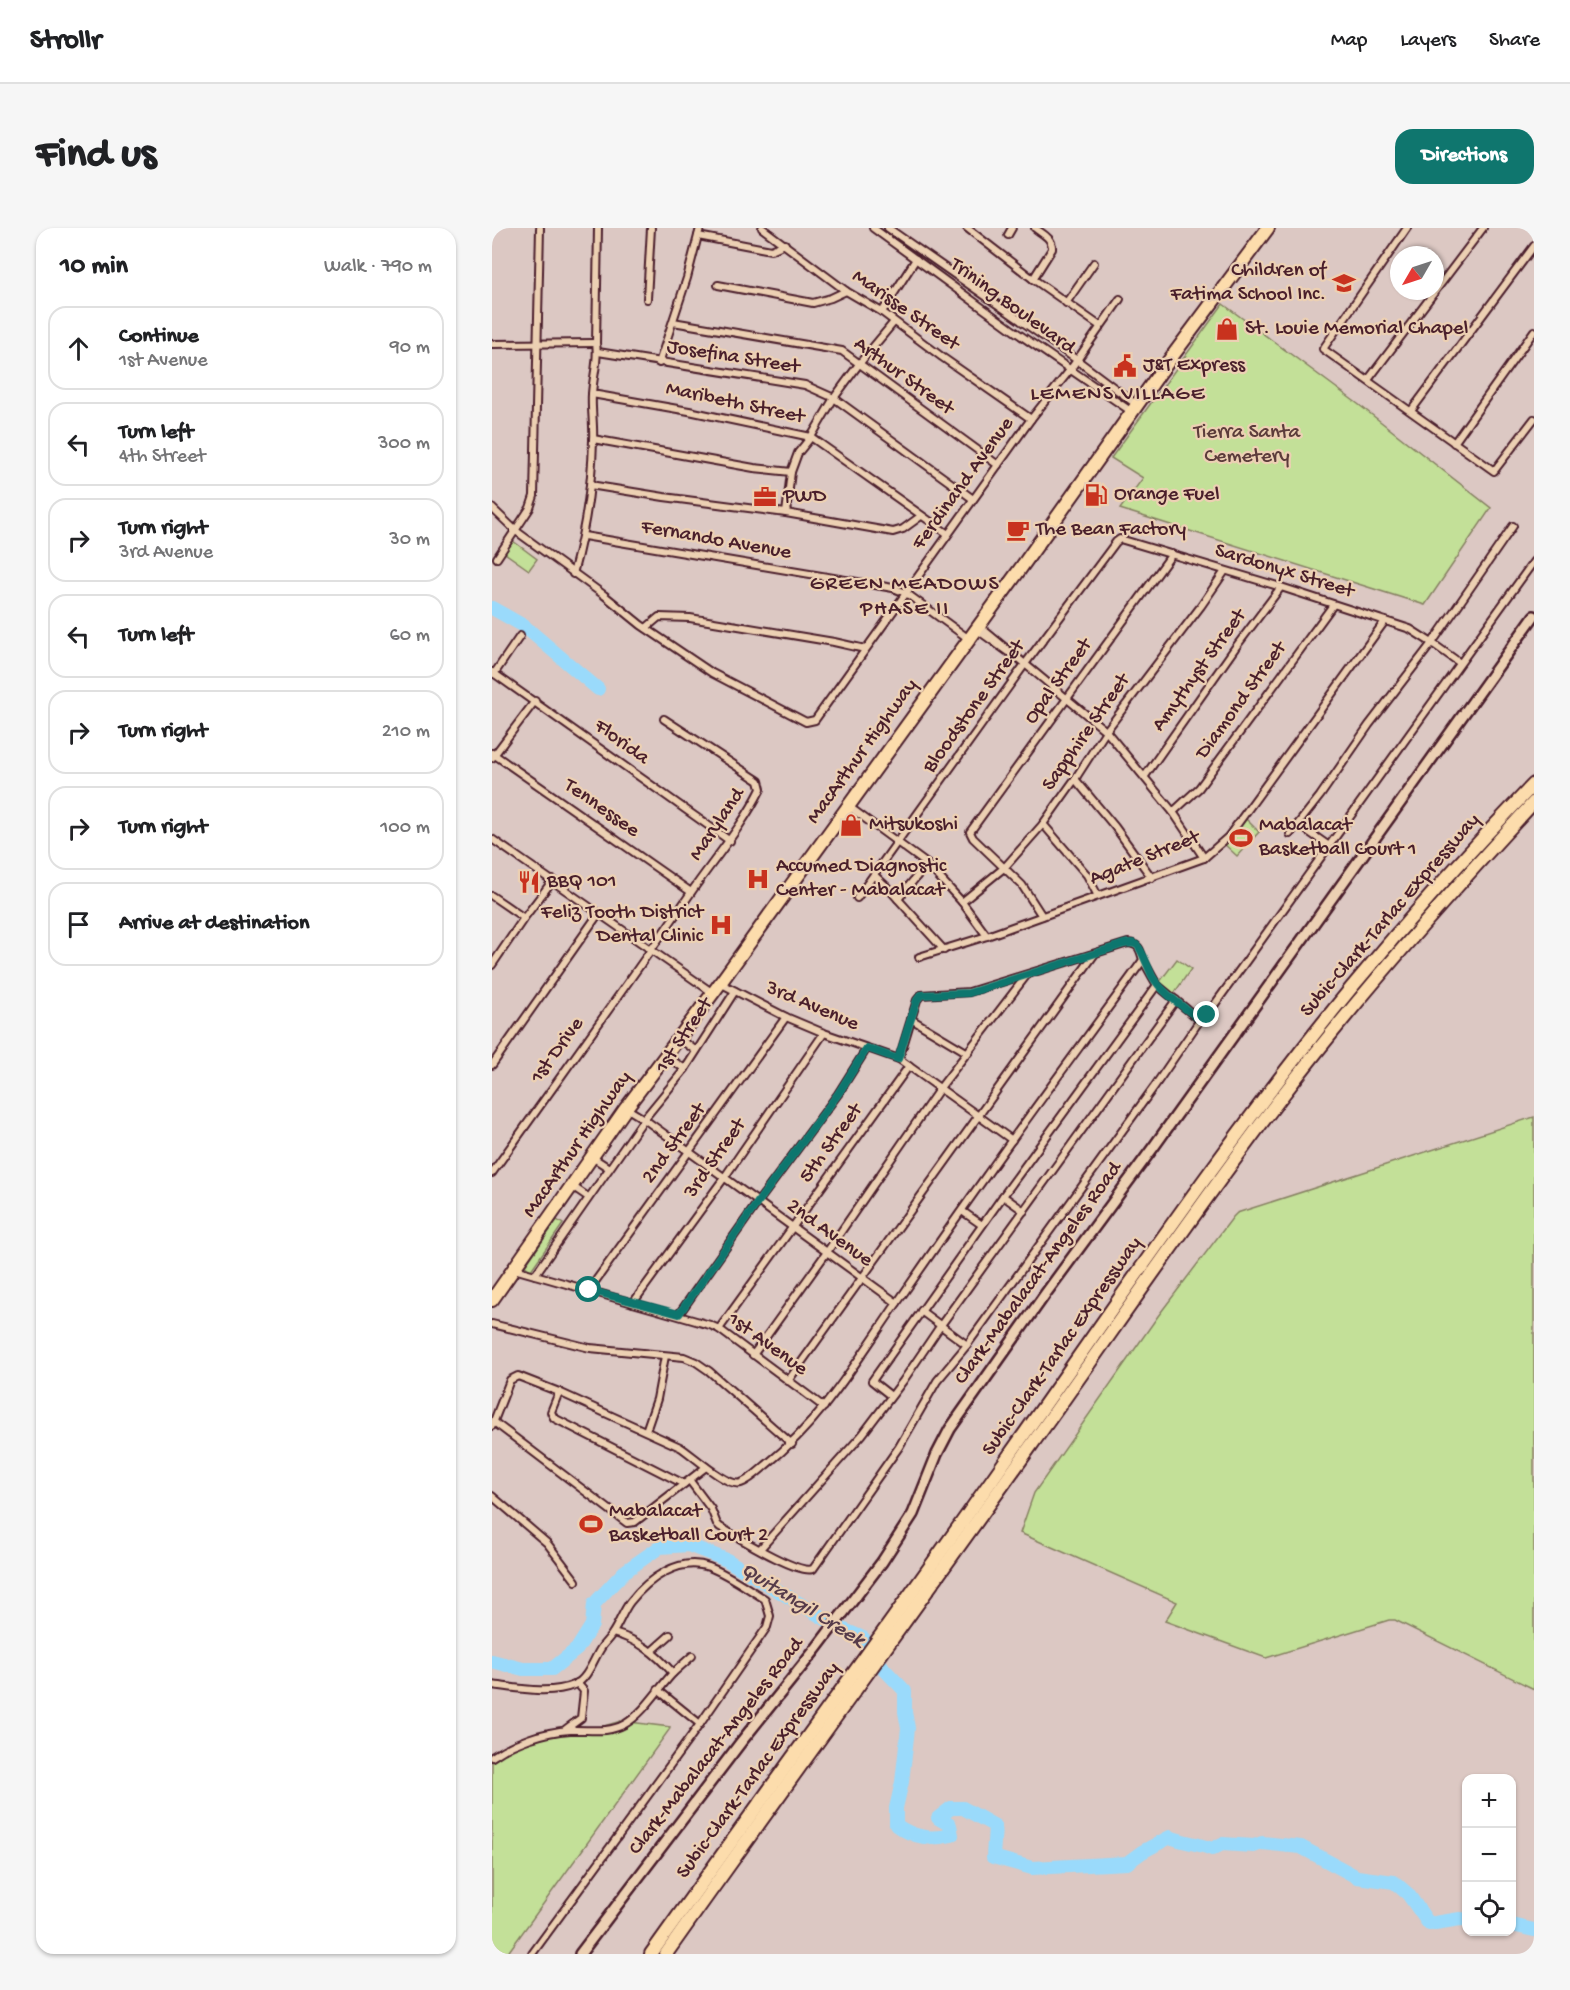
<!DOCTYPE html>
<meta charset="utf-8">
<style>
body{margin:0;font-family:"Gochi Hand",sans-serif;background:#f6f6f6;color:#202124}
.controls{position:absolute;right:18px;bottom:18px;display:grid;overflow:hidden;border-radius:12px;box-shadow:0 2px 4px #0004}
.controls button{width:54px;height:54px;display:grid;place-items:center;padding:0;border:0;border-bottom:2px solid #e0e0e0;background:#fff;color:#202124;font:30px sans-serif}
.compass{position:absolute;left:898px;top:18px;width:54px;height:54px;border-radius:50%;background:#fff;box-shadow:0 2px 4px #0004;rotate:231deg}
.stop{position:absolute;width:18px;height:18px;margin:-14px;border:4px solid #0f766e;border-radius:50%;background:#fff}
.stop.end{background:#0f766e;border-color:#fff;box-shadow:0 2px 6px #0008}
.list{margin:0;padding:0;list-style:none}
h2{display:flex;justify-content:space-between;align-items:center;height:78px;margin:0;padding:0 24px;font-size:26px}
h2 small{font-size:20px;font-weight:400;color:#757577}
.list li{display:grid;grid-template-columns:39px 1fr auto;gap:18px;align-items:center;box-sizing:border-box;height:84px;margin:0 12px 12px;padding:0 12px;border:2px solid #e0e0e0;border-radius:18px}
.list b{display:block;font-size:22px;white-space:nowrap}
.list p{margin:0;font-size:20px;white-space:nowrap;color:#757577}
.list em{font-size:20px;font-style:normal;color:#757577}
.icon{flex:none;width:33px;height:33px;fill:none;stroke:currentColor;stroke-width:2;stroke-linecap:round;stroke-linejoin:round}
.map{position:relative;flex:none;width:1042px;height:1726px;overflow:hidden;border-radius:18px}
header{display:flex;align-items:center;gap:36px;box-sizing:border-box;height:84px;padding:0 30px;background:#fff;border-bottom:2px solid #e0e0e0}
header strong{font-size:28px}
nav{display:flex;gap:33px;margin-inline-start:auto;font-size:21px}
.intro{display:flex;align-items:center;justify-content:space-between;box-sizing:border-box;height:144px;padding:0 36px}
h1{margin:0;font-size:42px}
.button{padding:15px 27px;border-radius:18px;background:#0f766e;color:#fff;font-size:21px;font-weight:700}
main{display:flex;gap:36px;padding:0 36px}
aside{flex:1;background:#fff;border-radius:18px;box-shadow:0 2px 4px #0004}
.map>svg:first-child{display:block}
.green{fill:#c3e098;stroke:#868062;stroke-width:1.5}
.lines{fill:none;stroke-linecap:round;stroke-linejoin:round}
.river{stroke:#9adafb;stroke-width:14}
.street-casing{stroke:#4a1f2b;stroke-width:10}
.secondary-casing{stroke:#4a1f2b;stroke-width:14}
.highway-casing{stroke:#4a1f2b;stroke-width:16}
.street{stroke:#ecd0b3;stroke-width:6}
.secondary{stroke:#ecd0b3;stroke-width:9}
.highway{stroke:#fcdcac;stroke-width:12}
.route{stroke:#0f766e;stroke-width:8}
.labels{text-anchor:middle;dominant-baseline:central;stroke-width:4.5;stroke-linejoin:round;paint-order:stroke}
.poi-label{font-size:21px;fill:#4a1f2b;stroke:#ecd0b3;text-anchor:start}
.street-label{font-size:21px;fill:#4a1f2b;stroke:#ecd0b3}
.park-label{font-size:21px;fill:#5c3c3b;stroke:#ecd0b3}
.neighbourhood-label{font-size:22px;letter-spacing:1.5px;fill:#4a1f2b;stroke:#ecd0b3}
.water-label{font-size:22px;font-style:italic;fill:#563b4a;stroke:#ecd0b3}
</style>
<header>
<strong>Strollr</strong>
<nav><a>Map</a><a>Layers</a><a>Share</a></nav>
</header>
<div class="intro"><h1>Find us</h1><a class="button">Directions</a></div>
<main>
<aside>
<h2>10 min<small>Walk · 790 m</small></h2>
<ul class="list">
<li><svg class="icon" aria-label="ahead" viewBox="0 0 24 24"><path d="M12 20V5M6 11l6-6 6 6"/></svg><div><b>Continue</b><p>1st Avenue</p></div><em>90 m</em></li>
<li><svg class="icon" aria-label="left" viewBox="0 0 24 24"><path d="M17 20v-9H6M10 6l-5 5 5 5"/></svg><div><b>Turn left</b><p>4th Street</p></div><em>300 m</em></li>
<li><svg class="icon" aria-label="right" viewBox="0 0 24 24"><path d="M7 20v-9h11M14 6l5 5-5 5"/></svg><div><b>Turn right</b><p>3rd Avenue</p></div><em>30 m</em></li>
<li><svg class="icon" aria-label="left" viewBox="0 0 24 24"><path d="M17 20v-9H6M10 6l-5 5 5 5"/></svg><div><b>Turn left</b></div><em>60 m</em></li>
<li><svg class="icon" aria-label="right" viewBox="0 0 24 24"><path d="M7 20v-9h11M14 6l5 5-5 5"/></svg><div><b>Turn right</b></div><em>210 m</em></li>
<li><svg class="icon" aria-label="right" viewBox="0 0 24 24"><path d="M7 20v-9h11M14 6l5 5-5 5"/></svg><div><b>Turn right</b></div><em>100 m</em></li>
<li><svg class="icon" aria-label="arrive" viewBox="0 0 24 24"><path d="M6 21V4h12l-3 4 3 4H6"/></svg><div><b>Arrive at destination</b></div></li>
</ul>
</aside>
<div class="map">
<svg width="1042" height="1726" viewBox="0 0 1042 1726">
<rect width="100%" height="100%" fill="#dcc8c3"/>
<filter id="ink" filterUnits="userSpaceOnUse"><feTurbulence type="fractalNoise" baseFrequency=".0167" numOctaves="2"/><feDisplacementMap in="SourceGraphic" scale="12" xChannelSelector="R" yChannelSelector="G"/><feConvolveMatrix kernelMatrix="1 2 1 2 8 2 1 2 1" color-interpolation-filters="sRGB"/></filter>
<g filter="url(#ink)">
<g class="green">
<path d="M731 76 866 176 999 280 933 377 628 281 651 250 619 230Z"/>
<path d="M21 313 45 331 37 342 13 325Z"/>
<path d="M754 591 767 604 745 628 731 615Z"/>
<path d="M685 731 699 741 681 767 666 756Z"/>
<path d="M1042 889V1461L903 1392H897L774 1430 673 1393 685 1374 528 1305 542 1265 666 1088 741 989 745 985Z"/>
<path d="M65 992 71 996 39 1042 33 1038Z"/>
<path d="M129 1493 178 1499 177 1502 15 1726H0V1526L19 1515 39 1506 81 1500 91 1504Z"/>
</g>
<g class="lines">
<g class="river">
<path d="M0 380 32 398 106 461"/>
<path d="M0 1433 31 1441H60L85 1421 100 1397 102 1376 132 1344 168 1319 196 1317 235 1332 350 1401 371 1410 392 1441 413 1463V1484L416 1500 410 1554 404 1580V1597C422 1610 439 1612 460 1607L458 1597 446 1590 459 1580H471L503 1598 501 1629 540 1640 635 1635 650 1624 678 1609C693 1615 705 1615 720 1621L730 1616 762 1618 770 1615 809 1619 865 1649 902 1654 916 1666 937 1696 968 1691 975 1692"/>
<path d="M1020 1697 1042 1702"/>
</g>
<g class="street-casing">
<g id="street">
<path d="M270 0 354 63 390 84 450 129 539 191"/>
<path d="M381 0 518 100 640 184"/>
<path d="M396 0 585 132 645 177"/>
<path d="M475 0 541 51 608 98"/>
<path d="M915 0 831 121 1002 243 1042 191"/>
<path d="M516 7 520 0"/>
<path d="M206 8 279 22 293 16"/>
<path d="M541 51 560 21C561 10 550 6 543 0"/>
<path d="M226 57 321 75 339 70 354 63"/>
<path d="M155 71 159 0"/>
<path d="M574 75 602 35"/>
<path d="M390 84 424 31"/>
<path d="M181 94 350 123 506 237"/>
<path d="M0 116 104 115"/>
<path d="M106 124 313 157 342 170 481 271"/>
<path d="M167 135 195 50 208 0"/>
<path d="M876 152 991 0"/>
<path d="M100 166 197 183 319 209 456 306"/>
<path d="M919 183 1042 18"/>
<path d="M101 211 262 240 299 244"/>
<path d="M962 215 1042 103"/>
<path d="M98 257 172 269 294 285 401 304 411 301 429 288"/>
<path d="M0 280 24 303 112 367 149 397 220 445 314 494 323 492 539 191 578 142 628 71"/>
<path d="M294 285 299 244 306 225 319 209 342 170 367 136 402 94"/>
<path d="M92 308 401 360 414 365 477 411"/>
<path d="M5 330 38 280 42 268 48 0"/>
<path d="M81 346C93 302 100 258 101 212 102 197 99 181 100 166 101 148 107 132 104 115L106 0"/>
<path d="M487 398 614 503 681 584 712 630"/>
<path d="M154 400 167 389 198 390 342 414 373 421"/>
<path d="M484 401 516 424"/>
<path d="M0 444 238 613"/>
<path d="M2 446 28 408"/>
<path d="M0 525 199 664"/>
<path d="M0 530 43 473"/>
<path d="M653 548 743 420 789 359"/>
<path d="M583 551 623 599 660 650"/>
<path d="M356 578 435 636 470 674 495 708"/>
<path d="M681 584 707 560 841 377"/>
<path d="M551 596 595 647 606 668"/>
<path d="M807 597 837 618"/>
<path d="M798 606 828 568 877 497 940 415 1021 298"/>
<path d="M0 611 221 765"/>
<path d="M382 647 395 659 452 722"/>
<path d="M0 668 32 690"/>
<path d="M365 670 533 436 624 314 628 311 789 359 918 401 940 415 968 435"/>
<path d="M406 671 435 636"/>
<path d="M470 674 513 639 551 596 583 551 614 503 709 378 733 343"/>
<path d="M550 688 530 657 481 610 478 604 680 326"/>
<path d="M427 729 495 708 712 630 736 609 893 393"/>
<path d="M651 732 665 757 708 792"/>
<path d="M0 737 32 690 61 652"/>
<path d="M228 755 294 789 332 805 407 831 520 912"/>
<path d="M419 791 476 825"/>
<path d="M187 810 204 823"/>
<path d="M174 828 193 841"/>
<path d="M0 837 107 685"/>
<path d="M134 880 152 891 405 1075"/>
<path d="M100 929 117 940"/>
<path d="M0 945C66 852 133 760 198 666 222 631 250 599 269 561L267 553 172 491"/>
<path d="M80 958 96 969"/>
<path d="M511 968 532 983"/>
<path d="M470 983 490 997"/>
<path d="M22 1041 218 1097 227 1101 332 1179"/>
<path d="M43 1047 152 891 193 841 243 763"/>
<path d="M97 1062 294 789"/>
<path d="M141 1075 232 950 332 805"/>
<path d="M429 1083 475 1117"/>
<path d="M187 1086 266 974 346 866 375 820"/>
<path d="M0 1096 98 1120 192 1129 204 1134 217 1143 300 1216"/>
<path d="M227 1101 417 838"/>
<path d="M261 1127 335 1024 448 860 534 748"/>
<path d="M296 1153 602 727"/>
<path d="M67 1164 59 1184 62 1190 192 1256"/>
<path d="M399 1168 380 1153 511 968 665 757"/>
<path d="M2 1194 135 1295 143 1294 214 1239"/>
<path d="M0 1198 18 1152 26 1148 67 1164 188 1219C200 1226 235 1260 249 1255 258 1252 267 1243 274 1237 331 1191 364 1134 405 1075 434 1033 464 990 494 948 545 876 599 804 651 732 648 721 647 716 636 715L477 764 429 767 425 772 407 831"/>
<path d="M154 1203 165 1171 173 1128"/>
<path d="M198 1253 219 1281 225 1296 228 1299C244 1308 306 1347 321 1341L407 1219 445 1153 475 1117 662 859 708 792 715 787 760 725 1042 333"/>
<path d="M0 1268 55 1315 84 1353"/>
<path d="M268 1321 370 1207 411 1153 449 1097 684 772"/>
<path d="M160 1423 178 1407"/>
<path d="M181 1445 200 1428"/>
<path d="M0 1457C25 1460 58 1467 82 1457 96 1451 101 1432 109 1420 112 1415 117 1411 120 1406 127 1396 131 1383 138 1374 156 1351 187 1328 217 1339 236 1346 256 1361 273 1371L278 1388 275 1399 208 1496"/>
<path d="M74 1501 89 1490 92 1463 85 1455"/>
<path d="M0 1529C22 1514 51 1504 78 1502 97 1501 115 1506 133 1496 152 1485 166 1461 181 1445 163 1425 147 1412 121 1405"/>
<path d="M40 1726 208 1496 166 1462"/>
</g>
</g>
<g class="secondary-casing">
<path id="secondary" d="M88 1726 249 1514 323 1422 390 1334 421 1286 445 1226 458 1201 554 1065 663 917 1042 388"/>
</g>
<g class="highway-casing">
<g id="highway">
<path d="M0 1072 134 880 221 765 526 344 667 146 776 0"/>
<path d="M159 1726C277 1560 399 1396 516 1229 628 1071 737 909 860 759 918 689 979 621 1042 556"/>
<path d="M174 1726C294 1556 417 1389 538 1219 621 1103 701 985 787 872 867 767 953 670 1042 574"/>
</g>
</g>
<use href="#street" class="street"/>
<use href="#secondary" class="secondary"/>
<use href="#highway" class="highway"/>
</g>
</g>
<g class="lines" filter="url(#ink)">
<path class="route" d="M97 1062 187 1086 266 974 346 866 375 820 406 831 425 772 429 767 477 765 620 720C626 718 636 713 643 716 648 717 657 741 660 748 671 766 692 779 708 792L715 787"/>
</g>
<defs>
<g id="school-bare" transform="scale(1.8)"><path d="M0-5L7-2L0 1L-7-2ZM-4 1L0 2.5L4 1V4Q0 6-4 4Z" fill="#c8321e" stroke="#ecd0b3" stroke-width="2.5" paint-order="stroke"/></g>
<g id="shop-bare" transform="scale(1.8)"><path d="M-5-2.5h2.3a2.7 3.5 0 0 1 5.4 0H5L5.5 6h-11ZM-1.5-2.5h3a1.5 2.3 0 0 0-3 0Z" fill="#c8321e" stroke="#ecd0b3" stroke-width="2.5" paint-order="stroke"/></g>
<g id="civic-bare" transform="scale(1.8)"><path d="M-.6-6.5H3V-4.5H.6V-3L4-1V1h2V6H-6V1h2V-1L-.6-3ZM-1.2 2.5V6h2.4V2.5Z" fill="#c8321e" stroke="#ecd0b3" stroke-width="2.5" paint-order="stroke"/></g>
<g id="fuel-bare" transform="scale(1.8)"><path d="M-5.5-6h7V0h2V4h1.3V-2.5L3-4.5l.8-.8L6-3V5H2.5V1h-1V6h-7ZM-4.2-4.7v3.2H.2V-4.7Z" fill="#c8321e" stroke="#ecd0b3" stroke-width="2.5" paint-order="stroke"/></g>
<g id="office-bare" transform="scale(1.8)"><path d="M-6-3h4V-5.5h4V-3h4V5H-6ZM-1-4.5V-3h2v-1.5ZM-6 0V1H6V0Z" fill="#c8321e" stroke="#ecd0b3" stroke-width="2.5" paint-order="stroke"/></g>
<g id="cafe-bare" transform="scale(1.8)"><path d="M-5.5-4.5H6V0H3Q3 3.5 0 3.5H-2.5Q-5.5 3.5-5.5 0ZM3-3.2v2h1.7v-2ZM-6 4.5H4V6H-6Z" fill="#c8321e" stroke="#ecd0b3" stroke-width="2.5" paint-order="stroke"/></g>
<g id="stadium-bare" transform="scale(1.8)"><path d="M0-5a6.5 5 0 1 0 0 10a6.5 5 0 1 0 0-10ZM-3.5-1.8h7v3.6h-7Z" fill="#c8321e" stroke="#ecd0b3" stroke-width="2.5" paint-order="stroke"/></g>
<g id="hospital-bare" transform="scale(1.8)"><path d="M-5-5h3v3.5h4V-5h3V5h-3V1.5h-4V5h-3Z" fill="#c8321e" stroke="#ecd0b3" stroke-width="2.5" paint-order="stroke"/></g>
<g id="restaurant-bare" transform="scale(1.8)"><path d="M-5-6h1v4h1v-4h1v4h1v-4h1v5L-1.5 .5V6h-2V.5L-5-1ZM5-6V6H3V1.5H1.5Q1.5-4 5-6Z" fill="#c8321e" stroke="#ecd0b3" stroke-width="2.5" paint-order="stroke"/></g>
</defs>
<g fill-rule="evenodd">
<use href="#school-bare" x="852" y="55"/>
<use href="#shop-bare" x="735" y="101"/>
<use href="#civic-bare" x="633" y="138"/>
<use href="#fuel-bare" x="604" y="267"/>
<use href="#office-bare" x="273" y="269"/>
<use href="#cafe-bare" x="526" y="302"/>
<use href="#shop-bare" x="359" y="597"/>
<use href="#stadium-bare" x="749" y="610"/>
<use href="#hospital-bare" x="266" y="651"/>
<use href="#restaurant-bare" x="37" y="654"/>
<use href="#hospital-bare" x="229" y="697"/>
<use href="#stadium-bare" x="99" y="1296"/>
</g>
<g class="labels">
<g class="poi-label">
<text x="834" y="43" text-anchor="end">Children of<tspan x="834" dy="24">Fatima School Inc.</tspan></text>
<text x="753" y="101">St. Louie Memorial Chapel</text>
<text x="651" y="138">J&amp;T Express</text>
<text x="622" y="267">Orange Fuel</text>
<text x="291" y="269">PWD</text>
<text x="544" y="302">The Bean Factory</text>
<text x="377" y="597">Mitsukoshi</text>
<text x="767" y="598">Mabalacat<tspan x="767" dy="24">Basketball Court 1</tspan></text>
<text x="284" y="639">Accumed Diagnostic<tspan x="284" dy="24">Center - Mabalacat</tspan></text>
<text x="55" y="654">BBQ 101</text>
<text x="211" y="685" text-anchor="end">Feliz Tooth District<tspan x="211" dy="24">Dental Clinic</tspan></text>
<text x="117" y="1284">Mabalacat<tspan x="117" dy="24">Basketball Court 2</tspan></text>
</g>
<g class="street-label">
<text transform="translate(520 79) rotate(36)">Trining Boulevard</text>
<text transform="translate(413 83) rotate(35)">Marisse Street</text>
<text transform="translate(241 130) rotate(9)">Josefina Street</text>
<text transform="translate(411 149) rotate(36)">Arthur Street</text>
<text transform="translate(243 176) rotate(12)">Maribeth Street</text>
<text transform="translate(472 256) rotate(-54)">Ferdinand Avenue</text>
<text transform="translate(224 313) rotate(10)">Fernando Avenue</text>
<text transform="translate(792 344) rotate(17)">Sardonyx Street</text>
<text transform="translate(708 443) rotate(-54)">Amythyst Street</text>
<text transform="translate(567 454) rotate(-54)">Opal Street</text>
<text transform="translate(750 473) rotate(-54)">Diamond Street</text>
<text transform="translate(483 479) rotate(-54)">Bloodstone Street</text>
<text transform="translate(595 505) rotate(-55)">Sapphire Street</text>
<text transform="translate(129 515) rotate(36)">Florida</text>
<text transform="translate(371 524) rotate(-54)">MacArthur Highway</text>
<text transform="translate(109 581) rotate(35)">Tennessee</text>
<text transform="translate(226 597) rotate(-56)">Maryland</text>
<text transform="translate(653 631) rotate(-22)">Agate Street</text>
<text transform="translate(899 688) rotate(-49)">Subic-Clark-Tarlac Expressway</text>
<text transform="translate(320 779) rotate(23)">3rd Avenue</text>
<text transform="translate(193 808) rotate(-56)">1st Street</text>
<text transform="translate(66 823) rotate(-54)">1st Drive</text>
<text transform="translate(183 916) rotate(-54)">2nd Street</text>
<text transform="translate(340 916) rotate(-54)">5th Street</text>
<text transform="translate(86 917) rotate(-55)">MacArthur Highway</text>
<text transform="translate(224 931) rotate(-55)">3rd Street</text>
<text transform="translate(337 1006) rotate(36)">2nd Avenue</text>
<text transform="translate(547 1046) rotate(-54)">Clark-Mabalacat-Angeles Road</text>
<text transform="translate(275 1117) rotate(36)">1st Avenue</text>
<text transform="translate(571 1119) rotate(-55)">Subic-Clark-Tarlac Expressway</text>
<text transform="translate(225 1519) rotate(-52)">Clark-Mabalacat-Angeles Road</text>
<text transform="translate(267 1543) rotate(-54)">Subic-Clark-Tarlac Expressway</text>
</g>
<g class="park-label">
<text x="755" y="205">Tierra Santa<tspan x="755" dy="24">Cemetery</tspan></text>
</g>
<g class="neighbourhood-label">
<text x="626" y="167">LEMENS VILLAGE</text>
<text x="413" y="357">GREEN MEADOWS<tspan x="413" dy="25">PHASE II</tspan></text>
</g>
<g class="water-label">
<text transform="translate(310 1378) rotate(32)">Quitangil Creek</text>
</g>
</g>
</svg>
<div class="controls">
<button>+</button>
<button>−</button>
<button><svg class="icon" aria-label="locate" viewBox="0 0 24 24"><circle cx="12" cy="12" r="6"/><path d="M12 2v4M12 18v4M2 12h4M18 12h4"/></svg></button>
</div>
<svg class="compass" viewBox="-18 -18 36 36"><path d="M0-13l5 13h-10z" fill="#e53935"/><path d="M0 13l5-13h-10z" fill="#757577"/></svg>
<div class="stop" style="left:97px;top:1062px"></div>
<div class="stop end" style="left:715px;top:787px"></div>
</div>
</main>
